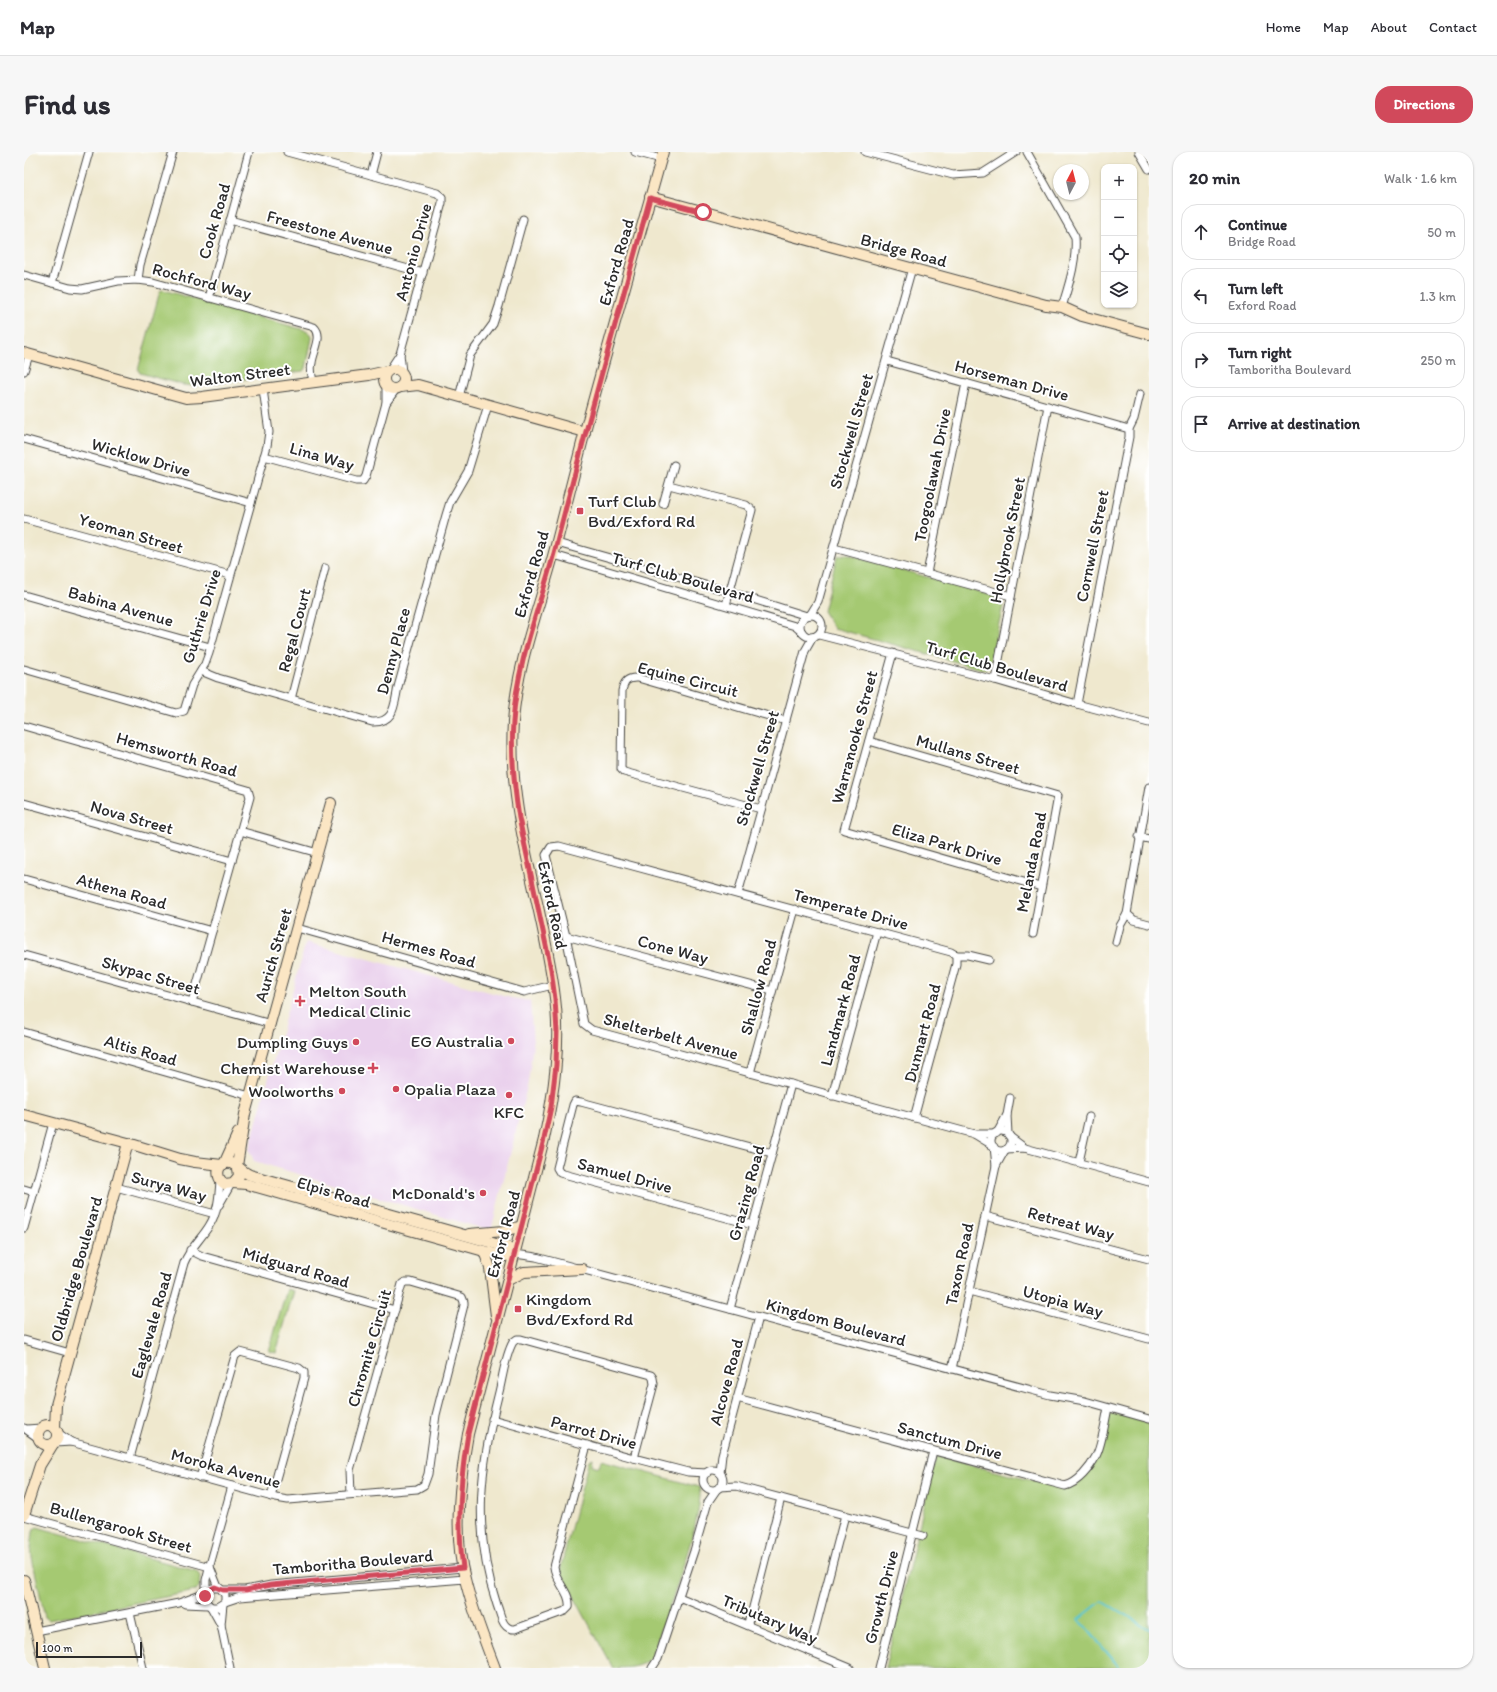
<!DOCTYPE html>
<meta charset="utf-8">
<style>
body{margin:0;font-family:Itim,sans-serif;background:#f7f7f7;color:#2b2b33}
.controls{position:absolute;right:12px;top:12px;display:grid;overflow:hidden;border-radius:8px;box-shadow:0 1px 3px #0004}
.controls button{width:36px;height:36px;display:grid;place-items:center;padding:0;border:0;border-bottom:1px solid #e1e1e2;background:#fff;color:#2b2b33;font:20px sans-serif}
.compass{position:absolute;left:1029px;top:12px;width:36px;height:36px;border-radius:50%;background:#fff;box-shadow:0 1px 3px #0004;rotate:7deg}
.scale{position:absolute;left:12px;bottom:10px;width:106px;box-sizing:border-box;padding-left:4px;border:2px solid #2b2b2b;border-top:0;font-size:11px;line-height:14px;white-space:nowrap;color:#2b2b2b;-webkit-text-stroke:3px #fff;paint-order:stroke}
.stop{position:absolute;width:12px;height:12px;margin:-9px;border:3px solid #d1495b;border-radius:50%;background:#fff}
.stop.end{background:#d1495b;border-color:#fff;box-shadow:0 1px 4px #0008}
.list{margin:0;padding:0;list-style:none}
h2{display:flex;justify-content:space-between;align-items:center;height:52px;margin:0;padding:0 16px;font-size:17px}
h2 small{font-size:13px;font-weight:400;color:#7c7c81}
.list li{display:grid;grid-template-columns:26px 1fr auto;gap:12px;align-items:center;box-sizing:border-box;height:56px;margin:0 8px 8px;padding:0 8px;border:1px solid #e1e1e2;border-radius:16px}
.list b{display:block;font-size:15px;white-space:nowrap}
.list p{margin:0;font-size:13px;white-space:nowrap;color:#7c7c81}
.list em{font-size:13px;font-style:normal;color:#7c7c81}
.icon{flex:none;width:22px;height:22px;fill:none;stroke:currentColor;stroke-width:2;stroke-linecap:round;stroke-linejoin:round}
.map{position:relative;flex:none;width:1125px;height:1516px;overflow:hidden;border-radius:16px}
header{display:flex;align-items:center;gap:24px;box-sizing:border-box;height:56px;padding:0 20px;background:#fff;border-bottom:1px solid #e1e1e2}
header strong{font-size:19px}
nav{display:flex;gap:22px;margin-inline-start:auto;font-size:14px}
.intro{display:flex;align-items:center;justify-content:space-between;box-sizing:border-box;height:96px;padding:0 24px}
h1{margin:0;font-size:28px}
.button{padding:10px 18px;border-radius:16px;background:#d1495b;color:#fff;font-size:14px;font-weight:700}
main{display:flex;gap:24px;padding:0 24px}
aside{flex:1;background:#fff;border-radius:16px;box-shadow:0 1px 3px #0004}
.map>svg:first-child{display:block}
.built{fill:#ead1ed}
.green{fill:#a5c972;stroke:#687a4e}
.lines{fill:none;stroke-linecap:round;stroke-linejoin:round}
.stream{stroke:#5ac6d0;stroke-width:2}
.street-casing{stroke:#484743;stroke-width:9}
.secondary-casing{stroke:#484743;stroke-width:12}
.street{stroke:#fff;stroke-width:7}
.secondary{stroke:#fbe6c4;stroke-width:10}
.route{stroke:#d1495b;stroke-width:5}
.poi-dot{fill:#d1495b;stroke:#fff;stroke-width:1.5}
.labels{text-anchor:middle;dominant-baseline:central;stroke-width:4;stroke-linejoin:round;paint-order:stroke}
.street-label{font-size:17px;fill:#2b2b2b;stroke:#fff}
.poi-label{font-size:17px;fill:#2b2b2b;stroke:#fff;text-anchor:end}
</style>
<header>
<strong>Map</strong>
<nav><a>Home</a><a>Map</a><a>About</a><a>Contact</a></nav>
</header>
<div class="intro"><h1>Find us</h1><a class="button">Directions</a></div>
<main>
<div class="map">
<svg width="1125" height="1516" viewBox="0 0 1125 1516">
<rect width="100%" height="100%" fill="#fff"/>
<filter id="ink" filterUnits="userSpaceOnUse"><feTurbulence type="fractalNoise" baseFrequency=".025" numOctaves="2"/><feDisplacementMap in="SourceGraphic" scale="8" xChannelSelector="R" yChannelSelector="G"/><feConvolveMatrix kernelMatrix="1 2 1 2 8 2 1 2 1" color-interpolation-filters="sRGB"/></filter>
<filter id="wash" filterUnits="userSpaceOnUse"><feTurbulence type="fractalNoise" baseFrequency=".012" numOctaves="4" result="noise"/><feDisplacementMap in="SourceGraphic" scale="16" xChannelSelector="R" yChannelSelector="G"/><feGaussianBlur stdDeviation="0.9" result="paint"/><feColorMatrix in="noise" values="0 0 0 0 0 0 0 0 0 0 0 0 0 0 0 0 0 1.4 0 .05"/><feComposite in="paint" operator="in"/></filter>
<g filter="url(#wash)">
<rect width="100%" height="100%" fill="#efe8ce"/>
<path class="built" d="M282 790 487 846 506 849 509 891 504 931 467 1079 230 1009 225 998Z"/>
<g class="green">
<path d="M139 138 284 179 287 182 288 186 282 216 279 219 171 234 159 233 116 221 114 218 136 139Z"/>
<path d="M821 402 974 445 979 454 965 514 961 518 810 476 799 459 813 404Z"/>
<path d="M263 1137 270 1139 252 1201 245 1199Z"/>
<path d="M1085 1261 1125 1269V1516H861L912 1304 1040 1337 1053 1333 1073 1306Z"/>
<path d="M569 1306 568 1313 575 1315 577 1308 675 1335C683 1357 638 1477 627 1505 619 1516 601 1516 589 1516L537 1421V1414L565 1308Z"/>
<path d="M13 1375 172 1419 176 1424 175 1435 171 1439 25 1468 21 1465 8 1406 7 1395 9 1380 10 1377Z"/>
</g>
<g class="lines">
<path class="stream" d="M1096 1516 1055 1467 1078 1449 1125 1477"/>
</g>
</g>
<g filter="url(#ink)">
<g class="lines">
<g class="street-casing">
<g id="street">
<path d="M263 0 413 41 418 45V51L376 202 366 217"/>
<path d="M611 0 637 7"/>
<path d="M841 0 929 23 959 21 992 0"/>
<path d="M1003 0 1051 85C1053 109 1045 132 1038 155"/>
<path d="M1115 0 1125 17"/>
<path d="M347 23 353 0"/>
<path d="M206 68 399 121"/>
<path d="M0 123 46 136 58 137 94 129 114 128 129 130 290 175C300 184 289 200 288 211 286 217 288 224 289 230"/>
<path d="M114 128 116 113 149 0"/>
<path d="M28 131 65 0"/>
<path d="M185 146 225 0"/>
<path d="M376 202 378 220"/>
<path d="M863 209 1105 277"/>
<path d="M0 219 5 203"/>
<path d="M362 233V251"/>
<path d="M435 245 446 203 469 172 475 154 499 67"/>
<path d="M0 287 227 351"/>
<path d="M240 304 332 329H339L342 324 362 251 373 236"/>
<path d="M645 333 722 353 728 358 702 453"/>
<path d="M639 352 650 313"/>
<path d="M0 367 206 423"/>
<path d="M533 391 706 440 783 464"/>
<path d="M810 396 987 444"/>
<path d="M530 403 771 474 778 480"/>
<path d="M903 421 942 231"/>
<path d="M0 443 186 495"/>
<circle cx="787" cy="474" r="11"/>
<path d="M786 463 794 450 888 116"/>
<path d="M795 483 971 528 1053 552 1125 571"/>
<path d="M869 501 820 678 1017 735"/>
<path d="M0 517 152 561 160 559 168 533 181 512 185 501 243 294 245 280 239 237"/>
<path d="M177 519 194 526 348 570C371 571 370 553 374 535L422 363 426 350 444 319 464 253"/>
<path d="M971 528 1024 254"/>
<path d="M267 547 301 416"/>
<path d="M1053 552 1105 285V277L1110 267 1116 242"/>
<path d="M0 574 224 638 226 645 168 850"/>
<path d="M845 589 1034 644 1009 782"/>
<path d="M0 651 208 709"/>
<path d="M737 657 600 620 597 617 598 539C600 530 603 525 614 526L762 569"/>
<path d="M216 679 294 701"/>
<path d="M1115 685 1125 687"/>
<path d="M0 727 188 779"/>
<path d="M714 742 781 499 789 485"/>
<path d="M1103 762 1110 768 1125 772"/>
<path d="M273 776 500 840 529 833"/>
<path d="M542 784 748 839"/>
<path d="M1092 790 1096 774 1103 762 1125 635"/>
<path d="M0 803 247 872"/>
<path d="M932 803 927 800 535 694 527 695 522 703 542 784 560 872 568 878 950 982H971"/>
<path d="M932 803H944L965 808"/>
<path d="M0 880 226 944"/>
<path d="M726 921 771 757"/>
<path d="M808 944 853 780"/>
<path d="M890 966 932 812V803"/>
<circle cx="977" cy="989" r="10"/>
<path d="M973 981 983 963"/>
<path d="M950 982 968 993"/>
<path d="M984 982 983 963 986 946"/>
<path d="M985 984 1001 996"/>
<path d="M970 995 972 1014"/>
<path d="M983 997 1001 996 1125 1030"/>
<path d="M1055 1010 1065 965"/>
<path d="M92 1035 191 1062"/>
<path d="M0 1037 10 1040"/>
<path d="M195 1053 207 1032"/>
<path d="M961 1064 1125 1107"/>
<path d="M729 1073 536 1021 533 1016 549 953 551 949 557 950 748 1001"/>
<path d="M0 1076 29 971"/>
<path d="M166 1098 178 1104 371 1158"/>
<path d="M491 1102 512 1105 1026 1243 1061 1249 1125 1267"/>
<path d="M945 1139 1125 1187"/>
<path d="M706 1157 767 932"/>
<path d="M0 1188 46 1201"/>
<path d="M928 1217 972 1014 981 998"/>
<path d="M713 1246 1041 1334C1054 1331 1066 1316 1072 1304 1078 1293 1081 1269 1084 1256"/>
<path d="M468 1267 610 1306 664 1320 683 1321"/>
<path d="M0 1276 14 1286"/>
<path d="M3 1277 17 1276"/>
<path d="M34 1281 47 1290 252 1346 264 1348 393 1337 400 1333 404 1322 412 1263 440 1153V1150L438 1145 387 1130H381L378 1132 326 1318 327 1342"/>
<path d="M31 1291 47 1290"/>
<path d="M563 1293 530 1415C531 1429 547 1441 545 1455L541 1459 491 1477C478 1478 477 1463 473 1453 448 1378 456 1315 475 1240 479 1224 481 1204 489 1190L493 1187H497L627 1223 629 1226 630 1232 610 1306"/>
<path d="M106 1306 160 1111C166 1096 177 1087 185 1074 194 1060 195 1045 196 1028"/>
<circle cx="689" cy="1328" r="10"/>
<path d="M696 1321 698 1303 735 1165"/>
<path d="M176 1326 211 1204 216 1200 220 1201 275 1216 280 1220V1226L247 1345"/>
<path d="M695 1335 712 1334 899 1384"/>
<path d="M0 1364 186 1415"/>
<path d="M186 1415 194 1435"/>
<path d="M199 1438H221L247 1433 439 1416"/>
<path d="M182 1440V1428L184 1420 208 1334"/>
<path d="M655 1445 826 1516"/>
<path d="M201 1450V1443L196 1436H188L182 1441V1450L187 1455H193L201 1450 216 1445 441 1427"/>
<path d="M161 1452 184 1453"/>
<path d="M199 1452 197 1473 206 1516"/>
<path d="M187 1455 197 1473"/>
<path d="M106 1461 119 1516"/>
<path d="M723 1473 727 1463 757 1346"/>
<path d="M12 1479 155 1451 182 1441"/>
<path d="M784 1499 788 1489 821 1363"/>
<path d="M628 1516 634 1507 670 1399 684 1350 693 1337"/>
<path d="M855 1516 909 1299"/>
</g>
</g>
<g class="secondary-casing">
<g id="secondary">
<path d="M626 45 1022 153 1038 155 1058 164 1125 182"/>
<path d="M0 201 162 246 178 245 345 223 363 219"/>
<circle cx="370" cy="227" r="10"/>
<path d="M376 235 394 233 561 280"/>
<path d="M0 963 104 991 156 1007 171 1010 198 1013"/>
<path d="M200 1012 214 981"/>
<path d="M213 1014 221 962 307 651"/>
<path d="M214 1016 215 1024 209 1031 201 1032C190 1026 193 1008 207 1011 214 1013 218 1020 226 1023L483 1095 491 1102"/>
<path d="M209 1031 222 1032 460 1099 481 1104 491 1102"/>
<path d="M445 1082 480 1079 498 1074"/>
<path d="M460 1099 466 1116 472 1164"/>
<path d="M484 1128 500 1120 558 1117"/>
<circle cx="24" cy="1283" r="10"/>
<path d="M31 1276 32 1253 104 991"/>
<path d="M0 1363 16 1313 29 1292"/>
<path d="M0 1428 21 1516"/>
<path d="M471 1516C460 1487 448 1457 441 1427 429 1382 436 1327 444 1282L520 987C530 941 537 893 531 846 520 753 483 665 489 570 493 509 517 451 532 393 542 355 551 317 561 279 586 186 613 93 639 0"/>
</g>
</g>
<use href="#street" class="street"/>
<use href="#secondary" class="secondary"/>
</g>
</g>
<g class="lines" filter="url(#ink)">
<path class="route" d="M181 1444 183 1439 191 1435 199 1438H222L247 1433 439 1416C433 1371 436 1327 444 1282L520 987 527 955 532 913 533 880 531 847 527 817 495 666C490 634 487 602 489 570 493 507 519 447 534 386 563 272 595 159 626 46L679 60"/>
</g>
<g class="poi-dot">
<rect x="552" y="355" width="8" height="8" rx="2"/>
<path d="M274 843h4v4h4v4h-4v4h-4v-4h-4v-4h4z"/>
<circle cx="487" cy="889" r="4"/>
<circle cx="332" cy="890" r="4"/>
<path d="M347 910h4v4h4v4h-4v4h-4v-4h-4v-4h4z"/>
<circle cx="372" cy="937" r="4"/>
<circle cx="318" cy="939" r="4"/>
<circle cx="485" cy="943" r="4"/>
<circle cx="459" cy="1041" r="4"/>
<rect x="490" y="1153" width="8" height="8" rx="2"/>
</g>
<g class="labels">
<g class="street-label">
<text transform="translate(190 69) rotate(-74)">Cook Road</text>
<text transform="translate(306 80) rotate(15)">Freestone Avenue</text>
<text transform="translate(880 98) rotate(15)">Bridge Road</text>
<text transform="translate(389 100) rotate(-75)">Antonio Drive</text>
<text transform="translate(592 110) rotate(-74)">Exford Road</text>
<text transform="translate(178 129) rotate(15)">Rochford Way</text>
<text transform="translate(216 223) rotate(-7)">Walton Street</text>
<text transform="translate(988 228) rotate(15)">Horseman Drive</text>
<text transform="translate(827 279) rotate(-74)">Stockwell Street</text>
<text transform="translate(298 304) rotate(16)">Lina Way</text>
<text transform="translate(117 305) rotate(16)">Wicklow Drive</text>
<text transform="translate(908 323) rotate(-79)">Toogoolawah Drive</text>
<text transform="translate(107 381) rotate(16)">Yeoman Street</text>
<text transform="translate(983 388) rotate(-79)">Hollybrook Street</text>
<text transform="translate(1068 394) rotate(-79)">Cornwell Street</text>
<text transform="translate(507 422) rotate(-74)">Exford Road</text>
<text transform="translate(659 425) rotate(16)">Turf Club Boulevard</text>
<text transform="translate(97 454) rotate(16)">Babina Avenue</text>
<text transform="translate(177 464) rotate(-73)">Guthrie Drive</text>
<text transform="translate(270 478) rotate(-75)">Regal Court</text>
<text transform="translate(369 499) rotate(-75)">Denny Place</text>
<text transform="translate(973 514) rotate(16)">Turf Club Boulevard</text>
<text transform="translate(664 527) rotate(14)">Equine Circuit</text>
<text transform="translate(830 585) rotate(-75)">Warranooke Street</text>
<text transform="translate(153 602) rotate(16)">Hemsworth Road</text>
<text transform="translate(944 602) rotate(16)">Mullans Street</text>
<text transform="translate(733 616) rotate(-74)">Stockwell Street</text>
<text transform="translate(108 665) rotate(16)">Nova Street</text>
<text transform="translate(923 692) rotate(16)">Eliza Park Drive</text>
<text transform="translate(1007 710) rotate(-79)">Melanda Road</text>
<text transform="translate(98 739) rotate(16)">Athena Road</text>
<text transform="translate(529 753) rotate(78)">Exford Road</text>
<text transform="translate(827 757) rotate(15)">Temperate Drive</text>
<text transform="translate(405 797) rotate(16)">Hermes Road</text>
<text transform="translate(649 797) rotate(15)">Cone Way</text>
<text transform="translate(249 803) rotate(-74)">Aurich Street</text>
<text transform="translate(127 823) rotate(16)">Skypac Street</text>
<text transform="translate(734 835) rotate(-75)">Shallow Road</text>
<text transform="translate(816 858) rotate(-75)">Landmark Road</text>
<text transform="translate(898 881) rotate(-75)">Dunnart Road</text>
<text transform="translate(647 884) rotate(15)">Shelterbelt Avenue</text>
<text transform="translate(117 898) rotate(16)">Altis Road</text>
<text transform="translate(601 1023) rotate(15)">Samuel Drive</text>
<text transform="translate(145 1034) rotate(15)">Surya Way</text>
<text transform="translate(310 1040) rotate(16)">Elpis Road</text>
<text transform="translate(722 1041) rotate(-75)">Grazing Road</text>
<text transform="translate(1047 1071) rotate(15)">Retreat Way</text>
<text transform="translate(479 1082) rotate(-75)">Exford Road</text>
<text transform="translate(935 1112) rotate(-78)">Taxon Road</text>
<text transform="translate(272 1115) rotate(16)">Midguard Road</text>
<text transform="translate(52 1117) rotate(-74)">Oldbridge Boulevard</text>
<text transform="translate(1039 1149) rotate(15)">Utopia Way</text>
<text transform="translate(812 1170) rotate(15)">Kingdom Boulevard</text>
<text transform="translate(127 1173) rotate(-74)">Eaglevale Road</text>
<text transform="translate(345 1196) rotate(-74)">Chromite Circuit</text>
<text transform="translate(702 1230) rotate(-75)">Alcove Road</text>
<text transform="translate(570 1280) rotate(15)">Parrot Drive</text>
<text transform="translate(926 1288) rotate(15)">Sanctum Drive</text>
<text transform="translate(202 1316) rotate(15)">Moroka Avenue</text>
<text transform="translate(97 1375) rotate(16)">Bullengarook Street</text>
<text transform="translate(329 1410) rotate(-5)">Tamboritha Boulevard</text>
<text transform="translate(857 1445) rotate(-76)">Growth Drive</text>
<text transform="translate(746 1467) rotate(23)">Tributary Way</text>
</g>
<g class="poi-label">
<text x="564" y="349" text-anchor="start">Turf Club<tspan x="564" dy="20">Bvd/Exford Rd</tspan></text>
<text x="285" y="839" text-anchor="start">Melton South<tspan x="285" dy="20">Medical Clinic</tspan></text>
<text x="479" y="889">EG Australia</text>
<text x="324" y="890">Dumpling Guys</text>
<text x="341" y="916">Chemist Warehouse</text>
<text x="380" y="937" text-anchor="start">Opalia Plaza</text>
<text x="310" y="939">Woolworths</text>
<text x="485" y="960" text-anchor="middle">KFC</text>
<text x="451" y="1041">McDonald's</text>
<text x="502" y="1147" text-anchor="start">Kingdom<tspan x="502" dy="20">Bvd/Exford Rd</tspan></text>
</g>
</g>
</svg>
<div class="controls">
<button>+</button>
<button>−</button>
<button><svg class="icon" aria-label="locate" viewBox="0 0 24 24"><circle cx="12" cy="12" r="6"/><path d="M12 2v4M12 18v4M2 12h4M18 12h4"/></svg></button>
<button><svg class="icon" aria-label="layers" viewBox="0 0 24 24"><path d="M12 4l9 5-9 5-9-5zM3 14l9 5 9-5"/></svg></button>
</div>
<svg class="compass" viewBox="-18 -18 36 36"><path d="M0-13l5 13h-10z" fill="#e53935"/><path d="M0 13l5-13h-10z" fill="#7c7c81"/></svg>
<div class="scale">100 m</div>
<div class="stop" style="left:679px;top:60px"></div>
<div class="stop end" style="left:181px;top:1444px"></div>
</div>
<aside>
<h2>20 min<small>Walk · 1.6 km</small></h2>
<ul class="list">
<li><svg class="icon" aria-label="ahead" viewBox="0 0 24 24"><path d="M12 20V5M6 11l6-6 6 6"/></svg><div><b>Continue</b><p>Bridge Road</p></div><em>50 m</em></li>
<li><svg class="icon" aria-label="left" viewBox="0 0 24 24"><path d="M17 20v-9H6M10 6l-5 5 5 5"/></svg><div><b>Turn left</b><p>Exford Road</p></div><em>1.3 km</em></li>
<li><svg class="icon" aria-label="right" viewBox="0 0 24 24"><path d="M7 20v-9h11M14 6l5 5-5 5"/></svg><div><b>Turn right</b><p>Tamboritha Boulevard</p></div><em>250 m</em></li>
<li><svg class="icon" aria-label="arrive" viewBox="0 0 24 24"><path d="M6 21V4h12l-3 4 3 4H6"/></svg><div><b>Arrive at destination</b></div></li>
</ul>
</aside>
</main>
